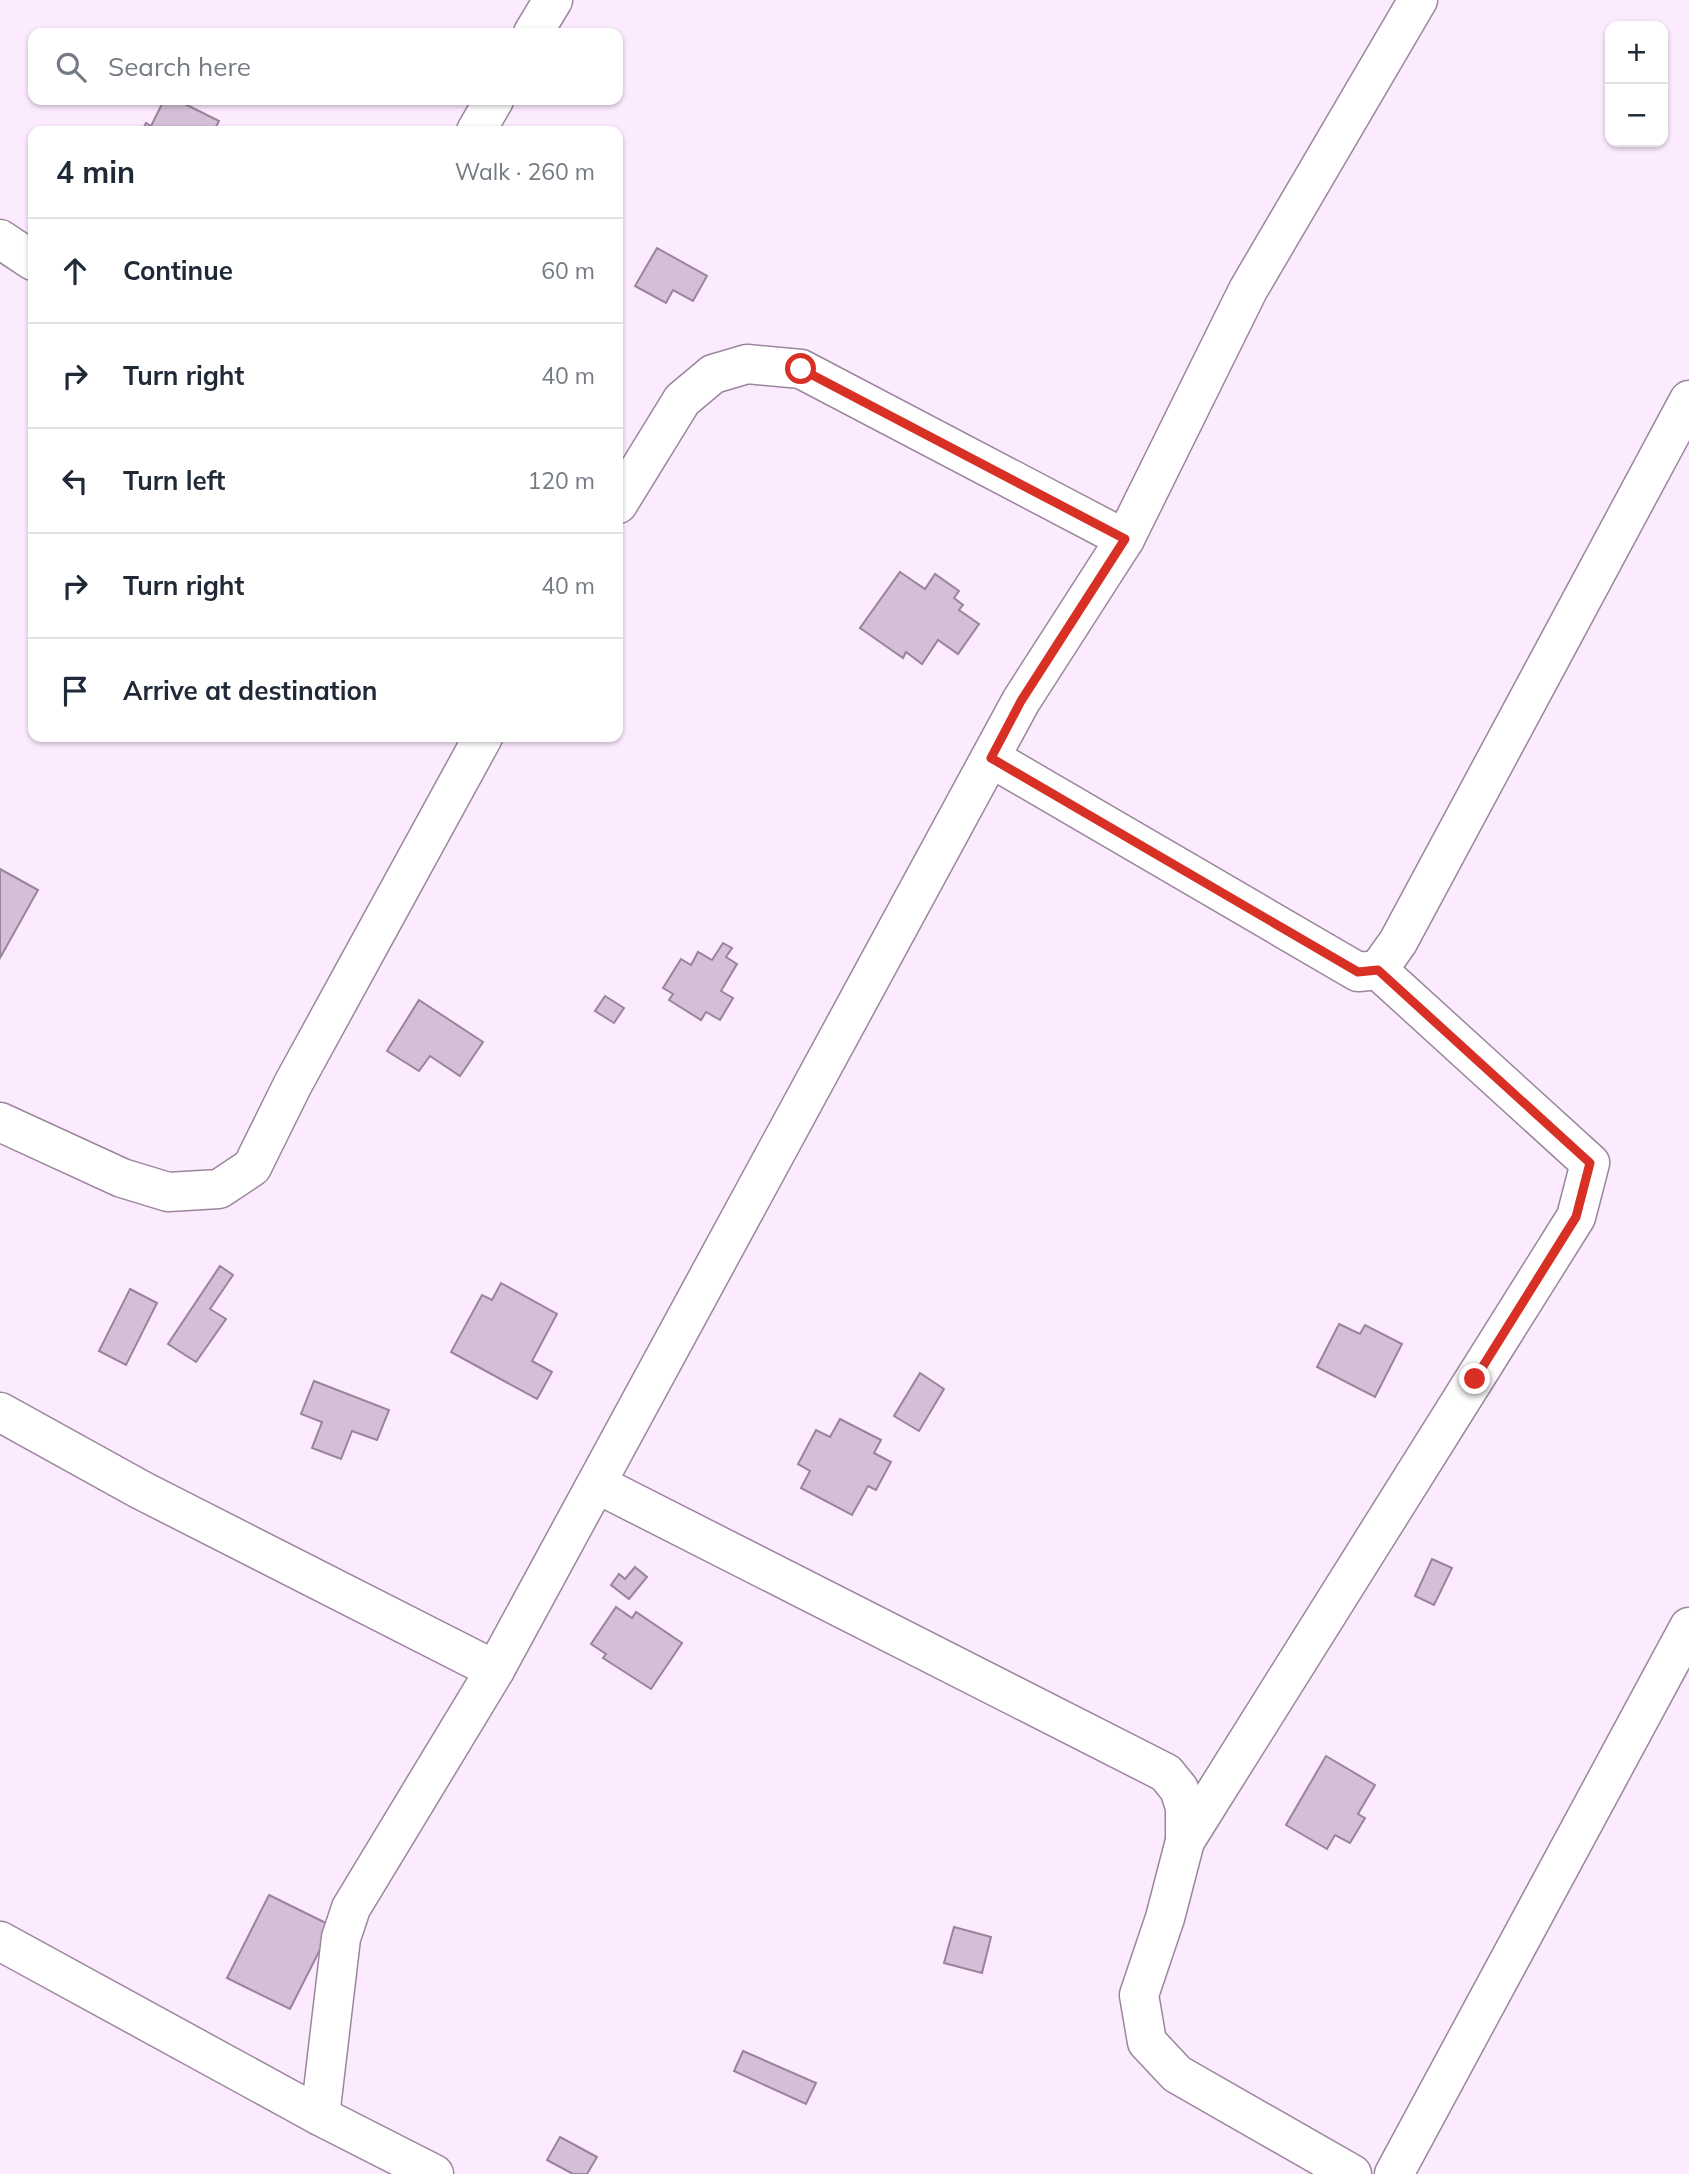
<!DOCTYPE html>
<meta charset="utf-8">
<style>
body{margin:0;font-family:Mulish,sans-serif;background:#f6f6f7;color:#1f2937}
.controls{position:absolute;right:21px;top:21px;display:grid;overflow:hidden;border-radius:14px;box-shadow:0 2px 5px #0004}
.controls button{width:63px;height:63px;display:grid;place-items:center;padding:0;border:0;border-bottom:2px solid #e0e1e3;background:#fff;color:#1f2937;font:35px sans-serif}
.stop{position:absolute;width:21px;height:21px;margin:-16px;border:5px solid #d93025;border-radius:50%;background:#fff}
.stop.end{background:#d93025;border-color:#fff;box-shadow:0 2px 7px #0008}
.list{margin:0;padding:0;list-style:none}
h2{display:flex;justify-content:space-between;align-items:center;height:91px;margin:0;padding:0 28px;font-size:30px}
h2 small{font-size:23px;font-weight:400;color:#747a83}
.list li{display:grid;grid-template-columns:46px 1fr auto;gap:21px;align-items:center;box-sizing:border-box;height:105px;padding:0 28px;border-top:2px solid #e0e1e3}
.list b{display:block;font-size:26px;white-space:nowrap}
.list em{font-size:23px;font-style:normal;color:#747a83}
.icon{flex:none;width:38px;height:38px;fill:none;stroke:currentColor;stroke-width:2;stroke-linecap:round;stroke-linejoin:round}
.map{position:relative;flex:none;width:1689px;height:2174px;overflow:hidden}
.search{position:absolute;background:#fff;box-shadow:0 2px 5px #0004;left:28px;top:28px;width:595px;height:77px;display:flex;align-items:center;gap:18px;box-sizing:border-box;padding:0 24px;border-radius:14px;color:#747a83;font-size:26px}
.panel{position:absolute;background:#fff;box-shadow:0 2px 5px #0004;left:28px;top:126px;width:595px;height:616px;border-radius:14px}
.map>svg:first-child{display:block}
.building{fill:#d5bfd8;stroke:#99849b;stroke-width:2}
.lines{fill:none;stroke-linecap:round;stroke-linejoin:round}
.street-casing{stroke:#9b869d;stroke-width:41}
.street{stroke:#fff;stroke-width:38}
.route{stroke:#d93025;stroke-width:9}
</style>
<div class="map">
<svg width="1689" height="2174" viewBox="0 0 1689 2174">
<rect width="100%" height="100%" fill="#fceafe"/>
<g class="building">
<path d="M164 100H177L219 121 214 131H142L146 123 151 126Z"/>
<path d="M657 248 707 276 693 301 673 290 666 303 635 286Z"/>
<path d="M900 572 925 589 935 574 959 591 954 598 963 605 959 610 979 624 958 654 938 640 922 664 906 652 903 658 860 628Z"/>
<path d="M0 869 38 890 0 958Z"/>
<path d="M723 943 732 948 726 957 737 964 721 991 733 998 720 1020 706 1012 701 1020 669 1000 673 994 663 988 681 959 691 965 698 952 712 960Z"/>
<path d="M605 996 624 1008 614 1023 595 1011Z"/>
<path d="M419 1000 483 1042 460 1076 430 1056 419 1071 387 1051Z"/>
<path d="M220 1266 233 1275 210 1309 226 1319 196 1362 168 1344Z"/>
<path d="M501 1283 557 1314 532 1361 552 1372 537 1399 451 1352 482 1295 492 1300Z"/>
<path d="M130 1289 157 1303 126 1365 99 1351Z"/>
<path d="M1339 1324 1360 1334 1365 1325 1402 1344 1375 1397 1317 1367Z"/>
<path d="M920 1373 944 1389 919 1431 894 1416Z"/>
<path d="M314 1381 389 1410 377 1440 352 1431 341 1459 312 1448 322 1422 301 1414Z"/>
<path d="M840 1419 881 1440 874 1453 891 1462 876 1490 868 1486 852 1515 801 1488 810 1471 798 1464 816 1430 830 1437Z"/>
<path d="M1432 1559 1452 1568 1434 1605 1415 1596Z"/>
<path d="M635 1567 647 1577 629 1599 611 1585 619 1574 625 1579Z"/>
<path d="M616 1607 632 1618 636 1612 682 1643 651 1689 603 1658 606 1654 591 1644Z"/>
<path d="M1326 1756 1375 1785 1358 1814 1365 1818 1350 1843 1335 1835 1327 1849 1286 1825Z"/>
<path d="M269 1895 332 1926 290 2009 227 1978Z"/>
<path d="M954 1927 991 1937 982 1973 944 1963Z"/>
<path d="M743 2051 816 2083 806 2104 734 2071Z"/>
<path d="M560 2137 597 2157 587 2174H573L547 2160Z"/>
</g>
<g class="lines">
<g class="street-casing">
<g id="street">
<path d="M533 33 553 0"/>
<path d="M476 131 494 100"/>
<path d="M0 239 33 261"/>
<path d="M618 504 682 400 713 374 747 364 801 369 1125 539"/>
<path d="M991 758 1358 972 1378 970 1398 942 1689 400"/>
<path d="M0 1122 122 1178 168 1192 219 1189 252 1167 293 1084 483 737"/>
<path d="M0 1412 141 1490 495 1670"/>
<path d="M597 1484 1166 1773 1179 1789 1185 1807V1841L1165 1918 1139 1995 1147 2042 1177 2074 1352 2174"/>
<path d="M1185 1841 1576 1217 1590 1163 1378 970"/>
<path d="M0 1941 320 2116 434 2174"/>
<path d="M320 2116 341 1938 351 1908 495 1670 1021 701 1125 539 1248 290 1418 0"/>
<path d="M1394 2174 1689 1627"/>
</g>
</g>
<use href="#street" class="street"/>
</g>
<g class="lines">
<path class="route" d="M801 369 1125 539 1021 701 991 758 1358 972 1378 970 1590 1163 1576 1217 1475 1379"/>
</g>
</svg>
<div class="controls">
<button>+</button>
<button>−</button>
</div>
<div class="stop" style="left:801px;top:369px"></div>
<div class="stop end" style="left:1475px;top:1379px"></div>
<div class="search"><svg class="icon" aria-label="search" viewBox="0 0 24 24"><circle cx="10" cy="10" r="6"/><path d="M15 15l6 6"/></svg>Search here</div>
<section class="panel">
<h2>4 min<small>Walk · 260 m</small></h2>
<ul class="list">
<li><svg class="icon" aria-label="ahead" viewBox="0 0 24 24"><path d="M12 20V5M6 11l6-6 6 6"/></svg><div><b>Continue</b></div><em>60 m</em></li>
<li><svg class="icon" aria-label="right" viewBox="0 0 24 24"><path d="M7 20v-9h11M14 6l5 5-5 5"/></svg><div><b>Turn right</b></div><em>40 m</em></li>
<li><svg class="icon" aria-label="left" viewBox="0 0 24 24"><path d="M17 20v-9H6M10 6l-5 5 5 5"/></svg><div><b>Turn left</b></div><em>120 m</em></li>
<li><svg class="icon" aria-label="right" viewBox="0 0 24 24"><path d="M7 20v-9h11M14 6l5 5-5 5"/></svg><div><b>Turn right</b></div><em>40 m</em></li>
<li><svg class="icon" aria-label="arrive" viewBox="0 0 24 24"><path d="M6 21V4h12l-3 4 3 4H6"/></svg><div><b>Arrive at destination</b></div></li>
</ul>
</section>
</div>
